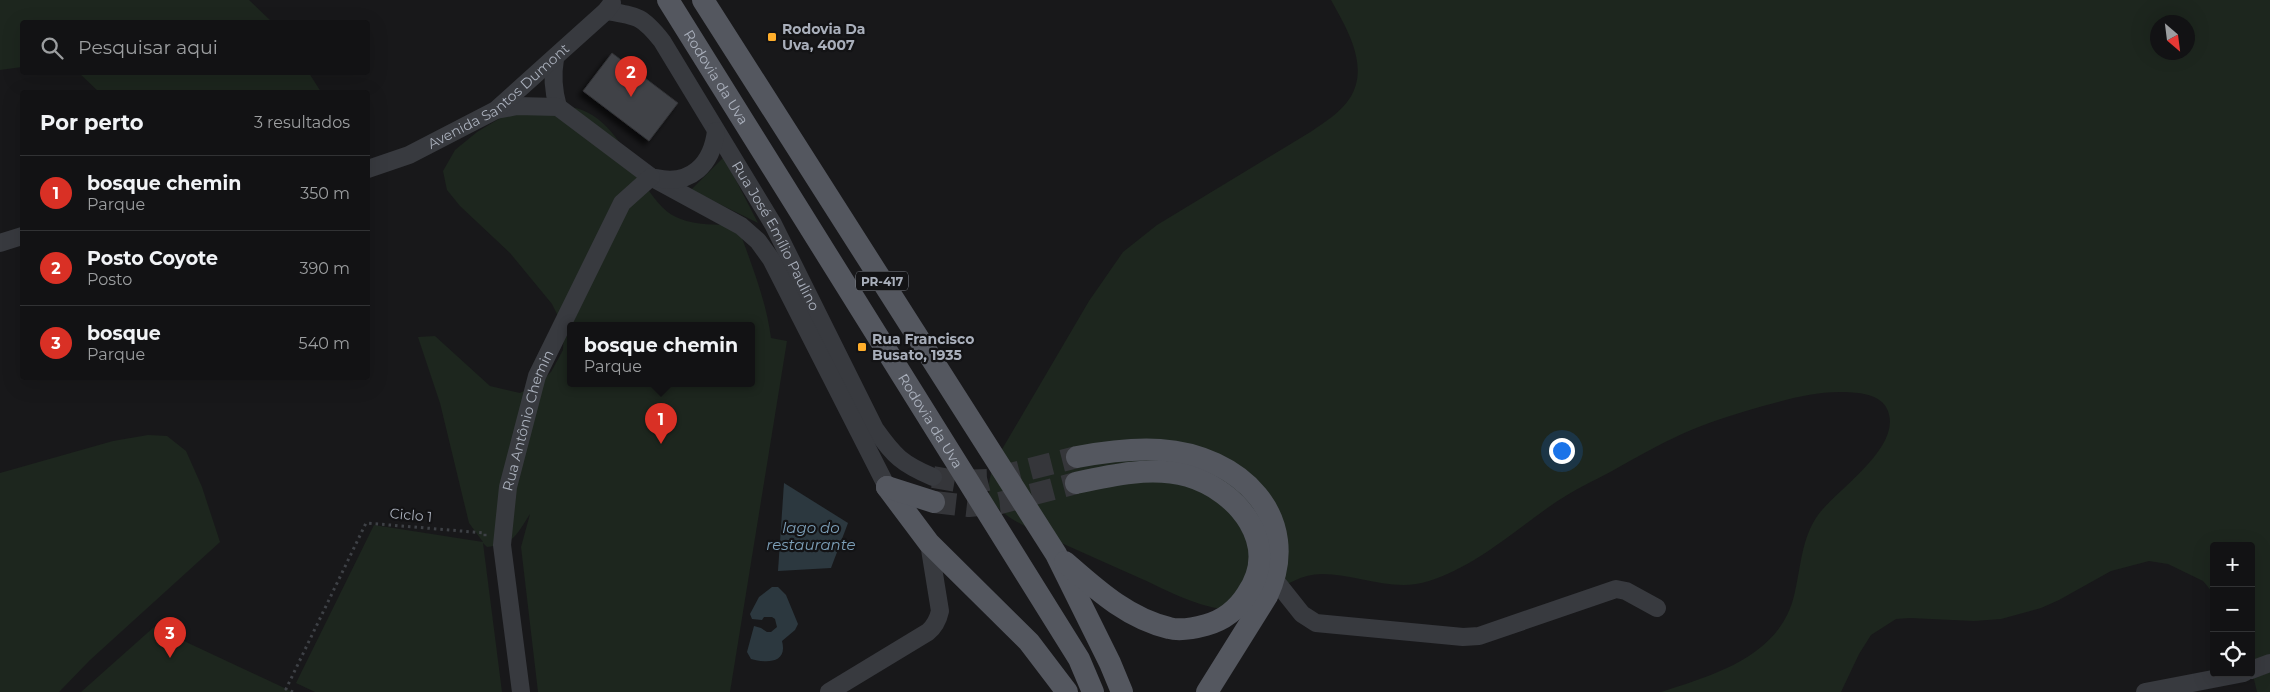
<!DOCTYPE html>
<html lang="pt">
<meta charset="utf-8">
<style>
body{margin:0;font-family:Montserrat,sans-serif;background:#1f2022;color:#f1f3f6}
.controls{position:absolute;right:15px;bottom:15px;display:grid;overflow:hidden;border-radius:5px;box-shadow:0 5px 20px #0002}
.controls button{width:45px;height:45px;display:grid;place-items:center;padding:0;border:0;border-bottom:1px solid #313234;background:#121214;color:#f1f3f6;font:25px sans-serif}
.compass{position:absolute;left:2150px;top:15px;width:45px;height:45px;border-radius:50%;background:#121214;box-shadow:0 5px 20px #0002;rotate:152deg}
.you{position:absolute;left:1561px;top:450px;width:18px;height:18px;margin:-12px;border:4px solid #fff;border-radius:50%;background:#1a73e8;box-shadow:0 0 0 8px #1a73e833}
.badge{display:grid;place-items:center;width:32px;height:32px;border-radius:50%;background:#d93025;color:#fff;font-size:16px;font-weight:700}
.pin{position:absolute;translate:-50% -41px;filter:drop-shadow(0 1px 2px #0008)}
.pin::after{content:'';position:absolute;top:26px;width:18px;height:15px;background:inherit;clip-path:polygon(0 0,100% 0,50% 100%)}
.popup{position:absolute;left:567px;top:322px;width:188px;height:65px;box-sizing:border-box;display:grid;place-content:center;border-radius:5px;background:#121214;filter:drop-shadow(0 1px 4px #0005);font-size:16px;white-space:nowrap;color:#9c9ea0}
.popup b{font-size:19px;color:#f1f3f6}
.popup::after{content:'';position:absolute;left:50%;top:100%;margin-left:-10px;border:10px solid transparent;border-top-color:#121214}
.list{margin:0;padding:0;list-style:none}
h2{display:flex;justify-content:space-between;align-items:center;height:65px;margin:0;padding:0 20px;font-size:21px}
h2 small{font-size:16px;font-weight:400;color:#9c9ea0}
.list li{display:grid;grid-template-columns:32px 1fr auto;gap:15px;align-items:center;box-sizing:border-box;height:75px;padding:0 20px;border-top:1px solid #313234}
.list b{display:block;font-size:19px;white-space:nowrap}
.list p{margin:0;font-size:16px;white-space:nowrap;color:#9c9ea0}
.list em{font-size:16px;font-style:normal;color:#9c9ea0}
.icon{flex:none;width:28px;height:28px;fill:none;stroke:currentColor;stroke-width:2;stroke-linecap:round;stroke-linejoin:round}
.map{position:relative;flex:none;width:2270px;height:692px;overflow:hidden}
.search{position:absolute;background:#121214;box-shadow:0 5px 20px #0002;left:20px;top:20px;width:350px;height:55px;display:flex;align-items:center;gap:12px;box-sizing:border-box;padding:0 18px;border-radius:5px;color:#9c9ea0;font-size:19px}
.panel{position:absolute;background:#121214;box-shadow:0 5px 20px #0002;left:20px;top:90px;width:350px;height:290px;border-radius:5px}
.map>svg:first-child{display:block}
.green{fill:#1d261e;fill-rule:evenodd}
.water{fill:#2c383f}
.building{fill:#414347;stroke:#313236;filter:url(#shadow)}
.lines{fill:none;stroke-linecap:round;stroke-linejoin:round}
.major-tunnel{stroke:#35363a;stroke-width:22;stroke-dasharray:22 11;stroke-linecap:butt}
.path{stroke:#3e4146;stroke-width:3;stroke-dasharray:2.5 4;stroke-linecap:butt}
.minor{stroke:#383a3f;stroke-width:18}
.major{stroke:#54575f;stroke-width:22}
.poi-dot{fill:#ffae2b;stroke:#131315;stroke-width:2}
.labels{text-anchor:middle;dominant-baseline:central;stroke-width:4.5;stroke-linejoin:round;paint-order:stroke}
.shield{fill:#131315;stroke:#7c8089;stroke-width:1}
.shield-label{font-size:12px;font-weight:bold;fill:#a9afbb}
.poi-label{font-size:14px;font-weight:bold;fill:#a9afbb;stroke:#131315;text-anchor:start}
.street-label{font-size:14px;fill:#a9afbb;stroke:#131315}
.water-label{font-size:15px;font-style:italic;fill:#7da0b9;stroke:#131315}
</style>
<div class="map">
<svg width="2270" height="692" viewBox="0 0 2270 692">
<defs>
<filter id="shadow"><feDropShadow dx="-4.5" dy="4.5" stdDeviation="2.5" flood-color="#0009"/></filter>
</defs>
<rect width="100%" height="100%" fill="#18181a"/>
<g class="green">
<path d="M0 0H249L272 22H22V67L0 70Z"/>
<path d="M1331 0H2270V692H2257L2251 667V546H2214V594L2203 581 2168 564 2149 561 2111 571 2059 600 2041 608 2001 619 1974 621 1910 618 1896 619 1871 635 1859 654 1841 692H1661C1713 675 1779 657 1794 596 1801 568 1801 539 1818 515 1838 488 1907 444 1886 407 1878 393 1854 392 1840 392 1813 392 1789 399 1763 406 1736 414 1708 422 1682 434 1658 445 1635 458 1612 471 1593 481 1574 490 1556 502 1515 530 1476 566 1429 581 1393 593 1358 574 1322 574 1287 574 1264 607 1230 609 1203 610 1166 590 1142 579 1111 565 1081 552 1050 538 1032 529 993 515 989 492 987 479 995 463 1001 451L1089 301 1123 252 1157 225 1312 131C1325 122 1341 112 1350 98 1370 66 1347 29 1331 0ZM2158 22H2188V52H2158Z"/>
<path d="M79 73H309L321 92H99Z"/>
<path d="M556 104C565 106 574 107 582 110 613 122 629 158 645 185 653 197 663 211 676 217 694 226 718 225 737 224 750 261 766 299 771 338L787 341 730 692H538L521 547 530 514C515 537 515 543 487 547L483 543 502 692H315L296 683 374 525 483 542 469 523 440 403 418 337 435 336 490 386 520 393 539 384 551 372 563 350 564 328 552 304 510 253 460 206 447 190 443 171 455 150 477 132 502 117ZM571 325H751V383H571Z"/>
<path d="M724 157 758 223 691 190Z"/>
<path d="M148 435 167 436 186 451 202 487 220 542 90 660 59 692H0V473L113 441Z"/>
<path d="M154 627 293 692H81Z"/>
</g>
<g class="water">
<path d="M784 483 848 523 831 568 778 571Z"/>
<path d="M772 587H778L786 595 798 624 795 630 782 641C788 664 766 663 751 659L747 652 754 626 761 628 767 632H771L777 627 775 619 772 617H764L762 620 752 619 750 614 759 597Z"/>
</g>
<path class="building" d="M612 53 678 103 649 141 583 91Z"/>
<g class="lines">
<g class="major-tunnel">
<path d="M933 477 956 481 987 480 1077 457"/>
<path d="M934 502 969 506 1000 503 1076 483"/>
</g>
<path class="path" d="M293 692 286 689 366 523 485 533V537"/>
<g class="minor">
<path id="s1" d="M606 11C638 16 642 16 662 41L773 224 875 429C894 456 902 464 933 477"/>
<path d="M555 59C552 76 553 90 558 107"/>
<path d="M496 110 517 106 558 107 651 177 741 226 758 241 771 259 887 487"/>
<path id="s2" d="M368 169 409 155 496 110 606 11 612 3"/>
<path d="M656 178C691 186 712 164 716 131"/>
<path d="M0 243 22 236"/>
<path d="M1275 580 1302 614 1316 623 1463 637 1479 636 1616 589 1626 591 1657 608"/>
<path d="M2251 670 2270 663"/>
<path id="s3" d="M521 692 502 545 508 487 537 376 622 203 651 177"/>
<path d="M829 692 928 632C935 626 938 620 940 611L929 543"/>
<path d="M2145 692 2244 673"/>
</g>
<g class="major">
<path id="s4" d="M668 0 1079 659 1093 692"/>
<path d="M703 0 1056 554 1110 663 1122 692"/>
<path d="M1077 457C1104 452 1132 448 1160 450 1239 455 1304 517 1267 596L1207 692"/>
<path d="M887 487 929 543 1029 642 1067 692"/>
<path d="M887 487 934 502"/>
<path d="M1065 562C1096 589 1127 618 1169 628 1180 631 1195 628 1206 625 1224 620 1237 610 1247 594 1281 545 1239 491 1188 476 1152 466 1112 475 1076 483"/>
</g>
</g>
<g class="poi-dot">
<rect x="767" y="32" width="10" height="10" rx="2.5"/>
<rect x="857" y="342" width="10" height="10" rx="2.5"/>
</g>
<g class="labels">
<rect class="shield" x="856" y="271.5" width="52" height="19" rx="4"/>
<g class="shield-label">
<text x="882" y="281">PR-417</text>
</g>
<g class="poi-label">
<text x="782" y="29">Rodovia Da<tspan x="782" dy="16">Uva, 4007</tspan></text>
<text x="872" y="339">Rua Francisco<tspan x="872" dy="16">Busato, 1935</tspan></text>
</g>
<g class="street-label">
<text stroke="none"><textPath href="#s4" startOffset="91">Rodovia da Uva</textPath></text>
<text stroke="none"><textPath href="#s2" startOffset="151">Avenida Santos Dumont</textPath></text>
<text stroke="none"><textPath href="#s1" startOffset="292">Rua José Emílio Paulino</textPath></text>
<text stroke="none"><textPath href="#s3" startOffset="276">Rua Antônio Chemin</textPath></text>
<text stroke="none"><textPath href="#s4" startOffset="496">Rodovia da Uva</textPath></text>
<text transform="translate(411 515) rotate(5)">Ciclo 1</text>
</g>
<g class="water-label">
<text x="811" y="527">lago do<tspan x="811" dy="17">restaurante</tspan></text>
</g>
</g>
</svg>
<div class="controls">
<button>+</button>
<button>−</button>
<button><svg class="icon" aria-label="locate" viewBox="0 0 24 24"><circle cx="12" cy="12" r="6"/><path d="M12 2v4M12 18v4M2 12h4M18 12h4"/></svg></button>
</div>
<svg class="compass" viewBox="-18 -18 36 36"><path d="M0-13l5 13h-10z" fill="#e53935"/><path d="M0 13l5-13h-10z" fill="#9c9ea0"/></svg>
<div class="you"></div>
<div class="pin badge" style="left:661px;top:444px">1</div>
<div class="popup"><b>bosque chemin</b>Parque</div>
<div class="pin badge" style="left:631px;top:97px">2</div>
<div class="pin badge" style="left:170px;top:658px">3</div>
<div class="search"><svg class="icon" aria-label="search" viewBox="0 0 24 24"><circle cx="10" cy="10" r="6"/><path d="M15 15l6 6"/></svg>Pesquisar aqui</div>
<section class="panel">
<h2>Por perto<small>3 resultados</small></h2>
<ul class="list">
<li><span class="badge">1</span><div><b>bosque chemin</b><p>Parque</p></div><em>350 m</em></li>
<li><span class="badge">2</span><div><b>Posto Coyote</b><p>Posto</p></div><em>390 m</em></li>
<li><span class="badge">3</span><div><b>bosque</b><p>Parque</p></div><em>540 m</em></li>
</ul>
</section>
</div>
